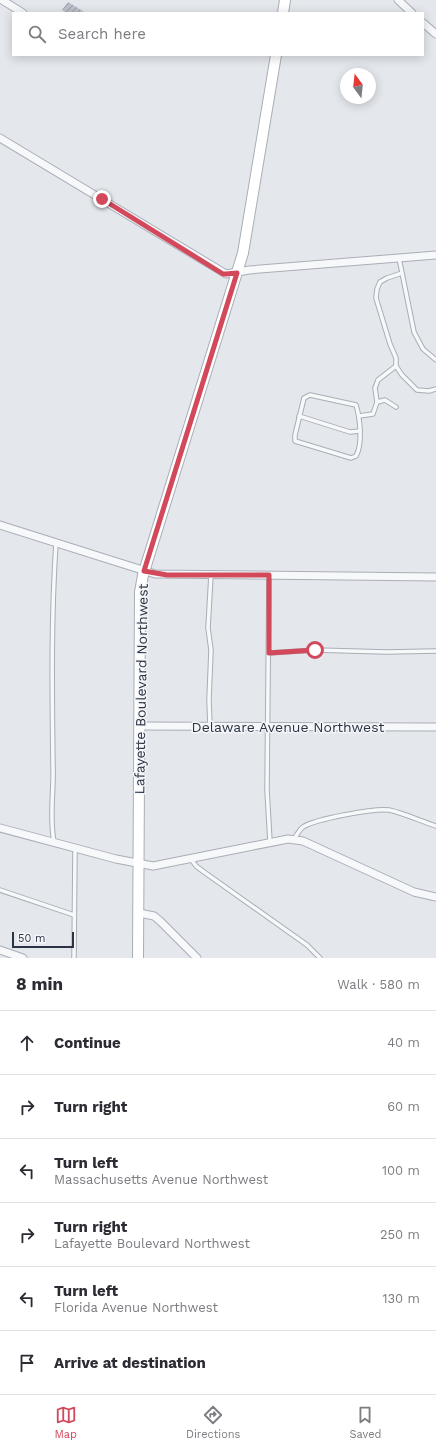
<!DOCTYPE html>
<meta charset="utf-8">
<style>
body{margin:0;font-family:"Work Sans",sans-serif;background:#f2f2f3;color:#2b2b33}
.compass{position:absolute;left:340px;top:68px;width:36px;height:36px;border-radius:50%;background:#fff;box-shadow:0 2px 10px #0003;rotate:345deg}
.scale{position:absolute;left:12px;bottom:10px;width:62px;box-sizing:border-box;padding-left:4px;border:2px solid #2b3445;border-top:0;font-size:11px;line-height:14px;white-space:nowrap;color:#2b3445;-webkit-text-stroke:3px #f4f6f9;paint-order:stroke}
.stop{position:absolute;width:12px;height:12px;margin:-9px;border:3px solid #d1495b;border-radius:50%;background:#fff}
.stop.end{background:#d1495b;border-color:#fff;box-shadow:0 1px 4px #0008}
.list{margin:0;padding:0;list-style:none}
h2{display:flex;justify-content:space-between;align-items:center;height:52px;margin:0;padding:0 16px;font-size:17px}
h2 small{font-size:13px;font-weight:400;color:#7c7c81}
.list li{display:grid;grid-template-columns:26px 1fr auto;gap:12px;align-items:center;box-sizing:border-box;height:64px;padding:0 16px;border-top:1px solid #e1e1e2}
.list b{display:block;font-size:15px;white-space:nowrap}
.list p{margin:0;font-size:13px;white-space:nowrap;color:#7c7c81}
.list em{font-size:13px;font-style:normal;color:#7c7c81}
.icon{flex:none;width:22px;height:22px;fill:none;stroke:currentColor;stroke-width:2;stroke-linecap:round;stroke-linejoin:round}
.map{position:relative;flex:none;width:436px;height:958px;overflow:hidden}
.search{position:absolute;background:#fff;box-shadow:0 2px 10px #0003;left:12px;right:12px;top:12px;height:44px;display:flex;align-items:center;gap:10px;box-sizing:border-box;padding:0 14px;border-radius:0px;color:#7c7c81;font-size:15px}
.sheet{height:436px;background:#fff}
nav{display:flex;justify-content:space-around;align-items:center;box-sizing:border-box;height:56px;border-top:1px solid #e1e1e2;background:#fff;font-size:11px;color:#7c7c81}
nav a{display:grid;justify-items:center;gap:2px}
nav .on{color:#d1495b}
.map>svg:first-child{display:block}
.building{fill:url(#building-hatch)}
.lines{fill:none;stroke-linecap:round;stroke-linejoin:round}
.service-casing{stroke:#a9aeb7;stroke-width:5.5}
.minor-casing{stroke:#a9aeb7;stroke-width:9}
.secondary-casing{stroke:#a9aeb7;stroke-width:12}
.service{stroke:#f7f8fa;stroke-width:3.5}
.minor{stroke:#f7f8fa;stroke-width:7}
.secondary{stroke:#fff;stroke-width:10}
.route{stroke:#d1495b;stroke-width:5}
.labels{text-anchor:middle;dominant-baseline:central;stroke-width:3;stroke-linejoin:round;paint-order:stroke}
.street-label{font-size:14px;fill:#2b3445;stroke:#f4f6f9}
</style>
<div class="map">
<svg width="436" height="958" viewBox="0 0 436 958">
<defs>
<pattern id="building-hatch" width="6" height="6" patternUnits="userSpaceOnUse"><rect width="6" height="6" fill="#bbc0ca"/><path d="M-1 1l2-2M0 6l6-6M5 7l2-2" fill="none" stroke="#989da6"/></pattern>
</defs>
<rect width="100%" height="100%" fill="#e4e7ec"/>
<path class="building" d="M68 2 86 13H67L62 10Z"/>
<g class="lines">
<g class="service-casing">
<g id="service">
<path d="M399 258 414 332 423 349 436 360"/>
<path d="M402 273 387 278 380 282 377 289 376 298 390 344 396 358V366L402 375 417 390 429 391 436 389"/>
<path d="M310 395 356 405C360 418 363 444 356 456L351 458 295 441V435L304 398Z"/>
<path d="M377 402 385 400 396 407"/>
<path d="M299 416 350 432 360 431"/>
<path d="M359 416 373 414 377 402 375 388 378 380 396 366"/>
<path d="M269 575 267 790 270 842"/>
<path d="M269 653 315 650 387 652 436 651"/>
<path d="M210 726 209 700 211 650 208 628 211 575"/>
<path d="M294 839C297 835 299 830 303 827 315 819 375 808 389 810 403 813 421 821 436 826"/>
<path d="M54 842C49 816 54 792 53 766 52 692 51 617 56 543"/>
<path d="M191 859 196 866 204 872 307 945 320 958"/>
<path d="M0 890 74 915"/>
<path d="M74 958 75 849"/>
</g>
</g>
<g class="minor-casing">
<g id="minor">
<path d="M2 0 23 13"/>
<path d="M398 0 412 13"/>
<path d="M423 23 436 34"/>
<path d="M0 138 226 274 249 270 436 255"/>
<path d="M0 525 155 574 436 577"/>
<path d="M140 726 436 727"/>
<path d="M0 828 116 859 153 866 288 839 303 841 414 892 436 897"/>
<path d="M139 913 154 916 160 921 197 958"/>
<path d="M0 950 23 958"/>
</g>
</g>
<g class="secondary-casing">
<g id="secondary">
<path d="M283 13 285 0"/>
<path d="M138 958 140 592 143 575 243 253 276 55"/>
</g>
</g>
<use href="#service" class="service"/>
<use href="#minor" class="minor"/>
<use href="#secondary" class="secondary"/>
</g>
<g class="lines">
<path class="route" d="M102 199 223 274H226L237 273 144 571 167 575H269V653L315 650"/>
</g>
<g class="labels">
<g class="street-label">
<text transform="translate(141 689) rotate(-89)">Lafayette Boulevard Northwest</text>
<text x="288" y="727">Delaware Avenue Northwest</text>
</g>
</g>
</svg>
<svg class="compass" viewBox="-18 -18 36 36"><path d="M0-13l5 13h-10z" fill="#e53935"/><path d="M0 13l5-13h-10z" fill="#7c7c81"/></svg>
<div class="scale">50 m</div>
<div class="stop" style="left:315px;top:650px"></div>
<div class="stop end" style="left:102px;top:199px"></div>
<div class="search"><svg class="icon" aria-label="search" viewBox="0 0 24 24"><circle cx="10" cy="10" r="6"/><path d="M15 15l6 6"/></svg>Search here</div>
</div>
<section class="sheet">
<h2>8 min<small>Walk · 580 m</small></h2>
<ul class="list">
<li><svg class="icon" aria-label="ahead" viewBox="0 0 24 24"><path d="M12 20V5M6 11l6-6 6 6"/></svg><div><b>Continue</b></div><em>40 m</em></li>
<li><svg class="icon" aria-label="right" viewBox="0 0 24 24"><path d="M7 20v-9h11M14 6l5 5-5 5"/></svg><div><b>Turn right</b></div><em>60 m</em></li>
<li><svg class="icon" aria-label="left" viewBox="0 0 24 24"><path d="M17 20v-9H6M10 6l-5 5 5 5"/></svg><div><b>Turn left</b><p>Massachusetts Avenue Northwest</p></div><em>100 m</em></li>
<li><svg class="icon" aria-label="right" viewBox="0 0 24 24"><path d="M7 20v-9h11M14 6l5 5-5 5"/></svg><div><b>Turn right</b><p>Lafayette Boulevard Northwest</p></div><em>250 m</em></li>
<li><svg class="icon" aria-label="left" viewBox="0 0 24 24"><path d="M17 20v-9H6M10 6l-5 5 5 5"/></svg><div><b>Turn left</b><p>Florida Avenue Northwest</p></div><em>130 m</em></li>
<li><svg class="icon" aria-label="arrive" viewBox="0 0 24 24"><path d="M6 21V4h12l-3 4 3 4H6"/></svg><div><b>Arrive at destination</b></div></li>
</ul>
</section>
<nav>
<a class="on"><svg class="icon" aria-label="map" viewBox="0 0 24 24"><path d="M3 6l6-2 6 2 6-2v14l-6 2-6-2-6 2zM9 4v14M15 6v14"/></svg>Map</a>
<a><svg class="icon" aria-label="directions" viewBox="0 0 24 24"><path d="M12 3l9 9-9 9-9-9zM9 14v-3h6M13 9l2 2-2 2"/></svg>Directions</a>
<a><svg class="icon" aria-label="saved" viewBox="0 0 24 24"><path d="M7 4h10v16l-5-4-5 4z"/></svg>Saved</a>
</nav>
